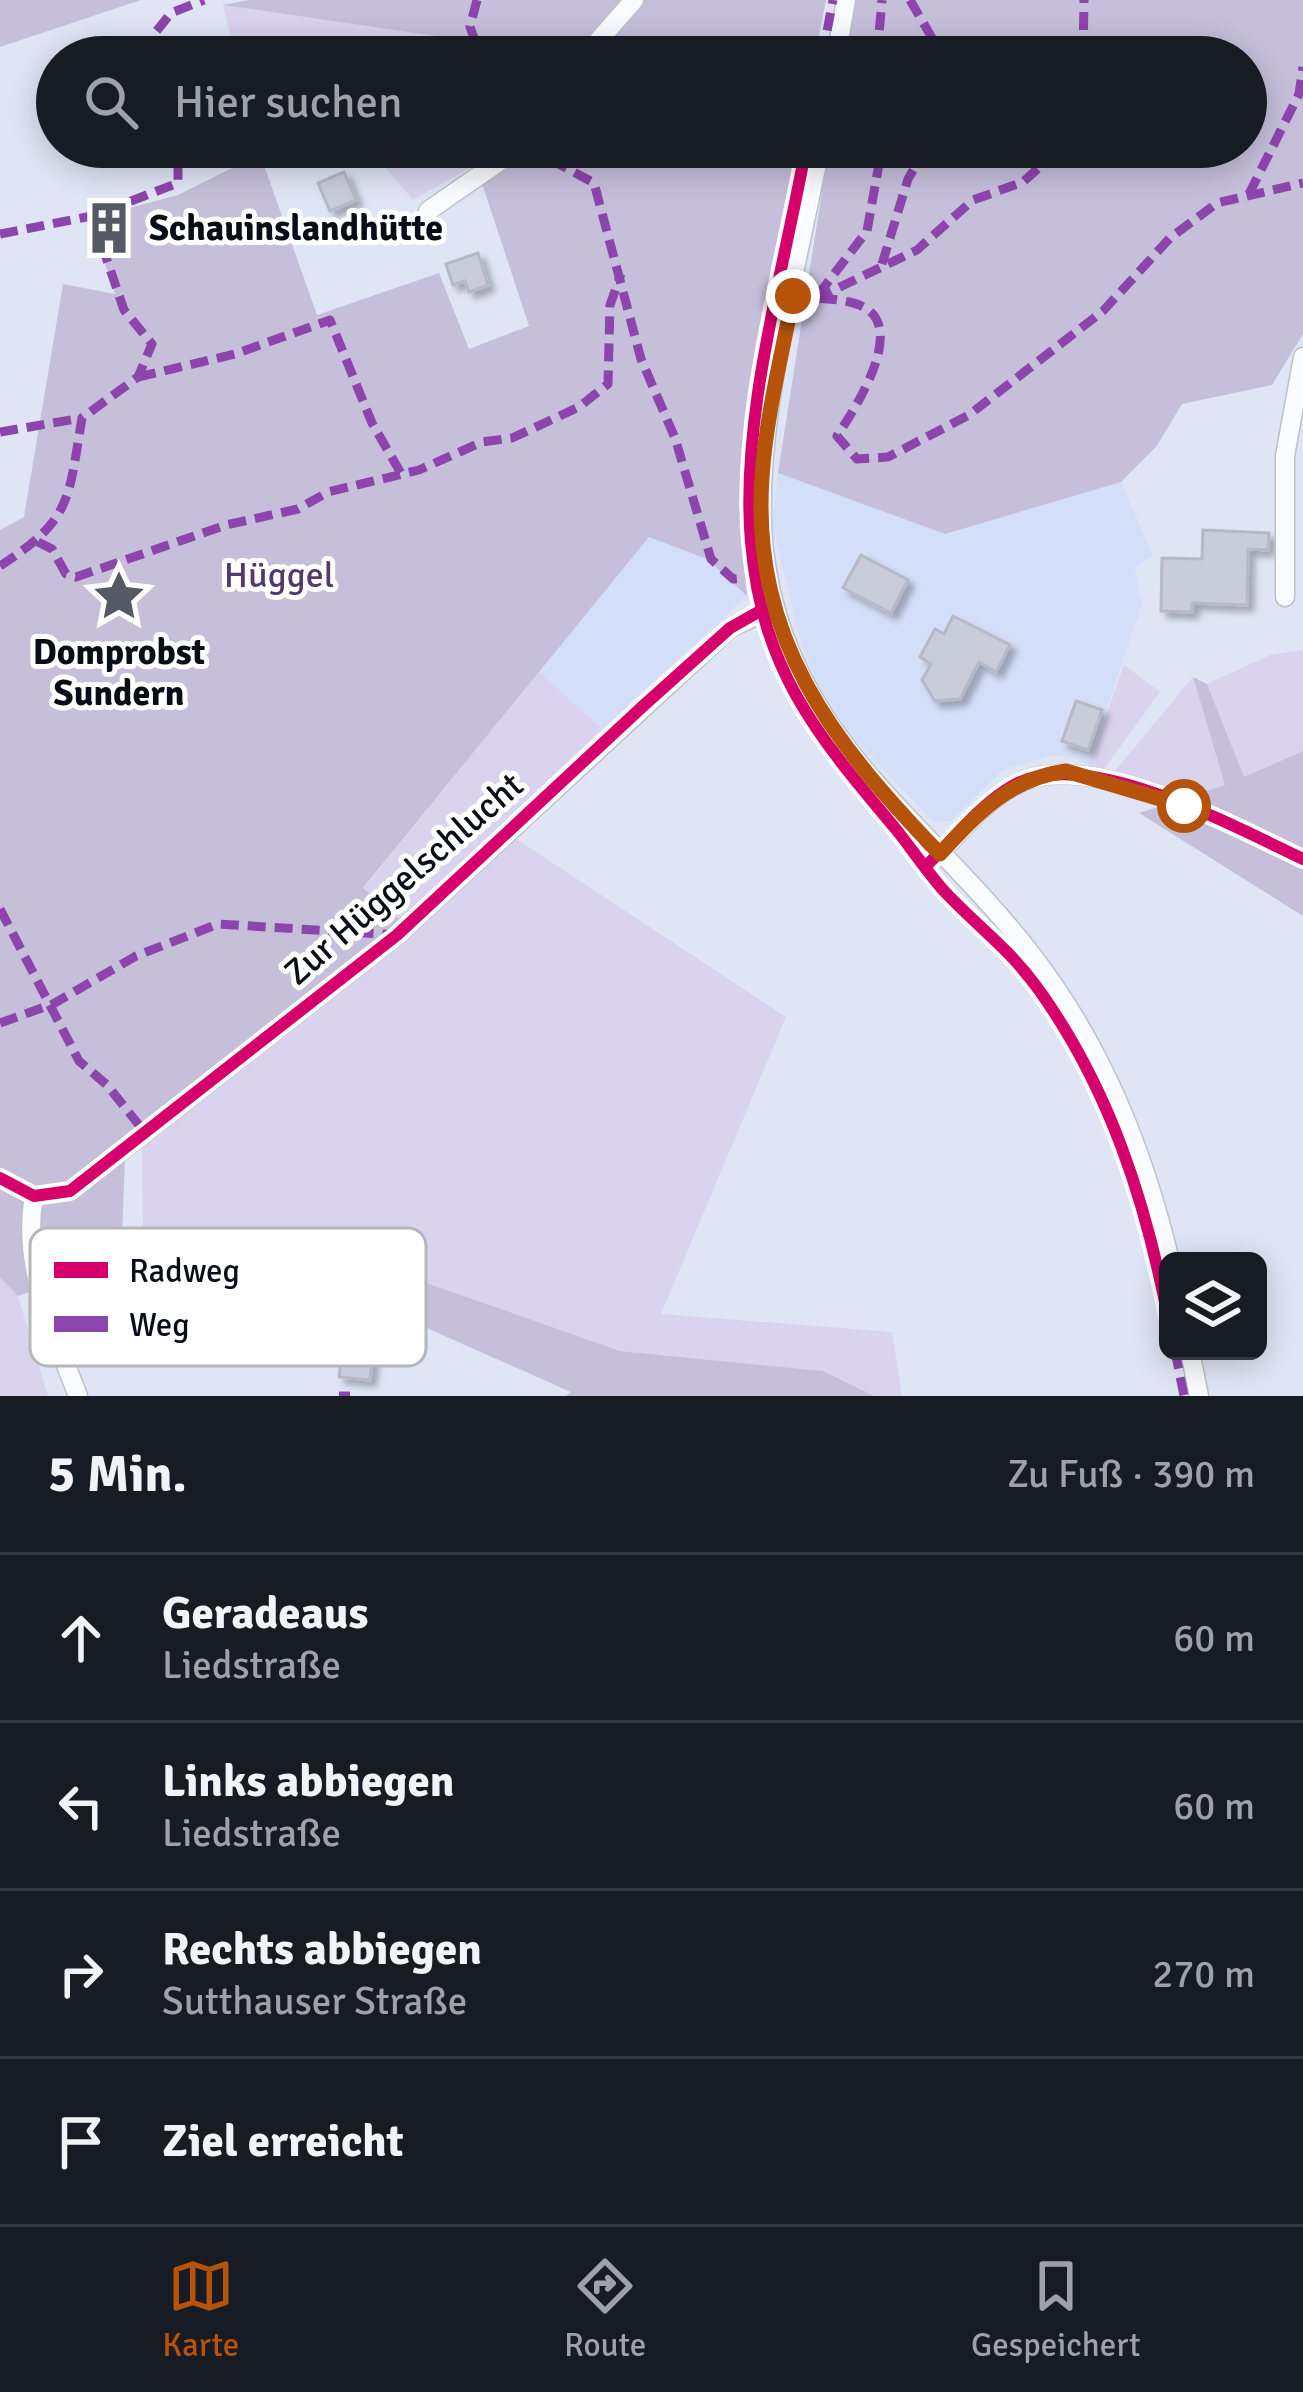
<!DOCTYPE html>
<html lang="de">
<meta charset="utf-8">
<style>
body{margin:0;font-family:Signika,sans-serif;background:#20242c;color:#f1f3f6}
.controls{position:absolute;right:36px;bottom:36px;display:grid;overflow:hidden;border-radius:18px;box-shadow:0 6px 30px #0003}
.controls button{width:108px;height:108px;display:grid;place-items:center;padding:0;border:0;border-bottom:3px solid #363941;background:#171b24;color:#f1f3f6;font:60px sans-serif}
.stop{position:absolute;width:36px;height:36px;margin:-27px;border:9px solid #b45309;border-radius:50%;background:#fff}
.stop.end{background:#b45309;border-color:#fff;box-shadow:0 3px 12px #0008}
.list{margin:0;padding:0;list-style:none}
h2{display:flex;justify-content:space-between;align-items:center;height:156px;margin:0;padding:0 48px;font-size:51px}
h2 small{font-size:39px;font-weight:400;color:#9ea1a6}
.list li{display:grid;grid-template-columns:78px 1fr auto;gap:36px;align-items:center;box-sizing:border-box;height:168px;padding:0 48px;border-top:3px solid #363941}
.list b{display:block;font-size:45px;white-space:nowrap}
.list p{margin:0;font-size:39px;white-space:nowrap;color:#9ea1a6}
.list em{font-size:39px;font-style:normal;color:#9ea1a6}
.icon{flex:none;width:66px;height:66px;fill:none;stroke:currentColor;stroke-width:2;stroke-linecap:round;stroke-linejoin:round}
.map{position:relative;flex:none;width:1303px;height:1396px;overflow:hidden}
.search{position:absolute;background:#171b24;box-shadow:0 6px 30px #0003;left:36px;right:36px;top:36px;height:132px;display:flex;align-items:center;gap:30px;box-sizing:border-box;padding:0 42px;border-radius:66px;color:#9ea1a6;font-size:45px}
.sheet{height:828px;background:#171b24}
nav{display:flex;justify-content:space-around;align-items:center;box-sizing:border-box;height:168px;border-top:3px solid #363941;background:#171b24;font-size:33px;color:#9ea1a6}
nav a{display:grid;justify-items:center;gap:6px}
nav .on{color:#b45309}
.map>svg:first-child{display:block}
.built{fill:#d3def9}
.green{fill:#d9d3ee}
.forest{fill:#c5bfda}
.building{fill:#c9ccda;stroke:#b7b9c6;stroke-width:3;filter:url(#shadow)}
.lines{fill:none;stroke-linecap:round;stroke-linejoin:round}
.minor-casing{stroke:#bcc1cc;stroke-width:21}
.minor{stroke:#fafbfe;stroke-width:18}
.quiet{stroke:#8e44ad;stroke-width:9;stroke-dasharray:18 9;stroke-linecap:butt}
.cycleway-casing{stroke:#fff;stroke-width:20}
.cycleway{stroke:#d6006c;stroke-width:12}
.route{stroke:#b45309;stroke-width:15}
.labels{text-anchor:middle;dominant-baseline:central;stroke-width:10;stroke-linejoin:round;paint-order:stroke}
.poi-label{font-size:36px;font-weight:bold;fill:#090d17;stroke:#fff;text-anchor:start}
.park-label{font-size:36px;fill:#523a6b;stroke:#fff}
.street-label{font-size:36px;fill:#090d17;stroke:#fff}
.key{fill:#fff;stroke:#b5b6b9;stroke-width:3}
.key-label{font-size:33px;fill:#090d17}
</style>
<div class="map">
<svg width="1303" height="1396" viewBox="0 0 1303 1396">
<defs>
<filter id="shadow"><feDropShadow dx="6" dy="6" stdDeviation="3" flood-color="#0004"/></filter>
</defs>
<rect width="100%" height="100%" fill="#dfe5f5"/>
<g class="built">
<path d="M778 473 945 534 1121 482 1153 556 1135 568 1142 604 1088 765 1074 757 1050 756 1003 770 951 821 933 822 851 735 821 691 802 647 772 524Z"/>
<path d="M650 536 707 559 747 596 602 729 539 672Z"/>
</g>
<g class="green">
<path d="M223 5 443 37 448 57H236Z"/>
<path d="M368 147H470L476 164 413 200Z"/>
<path d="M1303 650V751L1244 778 1207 684 1270 655Z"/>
<path d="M1124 665 1160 692 1103 770 1088 765Z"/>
<path d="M539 672 602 729 401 920 363 889Z"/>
<path d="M1193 677 1225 785 1185 800 1117 778 1115 771Z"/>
<path d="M512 836 786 1017 661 1314 892 1332 902 1396H874L823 1371 620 1351 368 1262 143 1259 142 1142Z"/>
<path d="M0 1278 18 1296 48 1396H0Z"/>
</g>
<g class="forest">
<path d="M0 0H141L0 47Z"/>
<path d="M249 0H826L815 57H448L442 37 223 5Z"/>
<path d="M856 0H1303V334L1272 385 1182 404 1156 447 1121 482 945 534 778 473 829 147H1246V57H846Z"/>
<path d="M470 147H799C771 294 728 446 747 596L707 559 649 537 363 888 401 920 126 1134 121 1259 18 1296 0 1278V530L24 517 63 284 115 294 98 242 119 231 118 211 178 195 260 154 317 315 439 273 469 349 529 326Z"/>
<path d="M1193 677 1207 684 1244 777 1303 751V916L1139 813 1225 785Z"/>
<path d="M367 1262 620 1351 823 1371 874 1396H566L571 1392 350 1294Z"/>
</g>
<g class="building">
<path d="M344 172 356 200 330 211 318 183Z"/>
<path d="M478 253 488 285 469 292 465 281 453 285 446 264Z"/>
<path d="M1203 530 1269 533 1268 550 1248 549 1247 605 1192 603V612L1161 611 1162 558 1202 559Z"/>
<path d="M861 555 908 580 891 613 843 588Z"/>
<path d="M953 616 1010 645 996 672 979 662 960 699 935 701 922 680 931 664 920 657 935 629 944 634Z"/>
<path d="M1076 701 1102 710 1088 750 1062 741Z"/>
<path d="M343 1338 374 1341 370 1380 339 1377Z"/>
</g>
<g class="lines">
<g class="minor-casing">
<g id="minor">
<path d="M584 57 634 0"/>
<path d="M836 57 846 0"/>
<path d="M820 147C798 266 751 432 764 550 785 736 923 816 1028 950 1101 1043 1143 1148 1170 1261"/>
<path d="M428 211 520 147"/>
<path d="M1285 597V456L1303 357"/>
<path d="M939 853C964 828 990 795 1023 781 1095 751 1236 828 1303 859"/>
<path d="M0 1178 34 1196 70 1191 397 935 730 628 775 607"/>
<path d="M34 1196C21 1265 54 1333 78 1396"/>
<path d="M1190 1351 1199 1396"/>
</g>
</g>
<use href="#minor" class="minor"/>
<g class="quiet">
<path d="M477 0 470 27 481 57"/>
<path d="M910 0 943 57"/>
<path d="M159 57 155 33 171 13 204 0"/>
<path d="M822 57 833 0"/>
<path d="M877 57 882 0"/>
<path d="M1083 57 1084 0"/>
<path d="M527 147 594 183 641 359 675 438 711 559 733 579 756 577"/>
<path d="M1249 194 1299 94 1303 67"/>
<path d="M0 234 92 216 178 183V147"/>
<path d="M882 264 908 179 927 147"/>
<path d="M818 295 867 231 882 147"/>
<path d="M792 296C814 299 849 297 867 309 904 334 854 410 837 436L857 459 888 457 969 415 1103 311 1170 238 1217 203 1303 183"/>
<path d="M815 299 917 250 973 200 1023 182 1062 147"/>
<path d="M138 377 235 354 330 320 372 423 402 475"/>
<path d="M0 432 82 418"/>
<path d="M38 542 52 549 66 574 76 577 226 525 298 509 328 492 419 470 482 442 512 438 579 407 608 384 610 305 621 274"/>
<path d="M0 566C73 519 68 499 82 418L138 377 152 344 124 310 92 216"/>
<path d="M0 909 79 1061 107 1085 143 1130"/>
<path d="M0 1023 53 1004 136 956 218 924 397 935"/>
<path d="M1175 1351 1184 1396"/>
<path d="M339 1396H350"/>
</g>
<g class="cycleway-casing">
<g id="cycleway">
<path d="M806 147C784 270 740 417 751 542 762 670 816 734 895 828 912 849 927 872 945 892 979 928 1008 947 1039 990 1109 1088 1145 1199 1168 1317"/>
<path d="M925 867C953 840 980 804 1014 785 1085 745 1235 827 1303 859"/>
<path d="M0 1178 34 1196 70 1191 397 935 642 707 730 628 762 610"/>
</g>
</g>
<use href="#cycleway" class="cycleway"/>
</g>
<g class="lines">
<path class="route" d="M793 296C782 355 766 416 762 477 751 640 833 743 940 854 978 813 1009 779 1066 771L1184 806"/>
</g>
<defs>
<g id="building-bare" transform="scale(4.14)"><path d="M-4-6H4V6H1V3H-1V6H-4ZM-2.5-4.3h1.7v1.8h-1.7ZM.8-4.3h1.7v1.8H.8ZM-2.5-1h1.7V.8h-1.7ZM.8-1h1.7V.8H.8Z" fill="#545965" stroke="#fff" stroke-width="2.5" paint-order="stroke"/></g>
<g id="sight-bare" transform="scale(4.14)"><path d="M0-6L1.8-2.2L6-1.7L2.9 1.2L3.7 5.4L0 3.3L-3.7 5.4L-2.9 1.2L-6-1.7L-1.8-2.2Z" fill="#545965" stroke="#fff" stroke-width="2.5" paint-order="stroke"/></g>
</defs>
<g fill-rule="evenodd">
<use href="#building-bare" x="109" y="228"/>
<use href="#sight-bare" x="119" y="596"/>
</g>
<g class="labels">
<g class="poi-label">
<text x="149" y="228">Schauinslandhütte</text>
<text x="119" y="652" text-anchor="middle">Domprobst<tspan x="119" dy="41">Sundern</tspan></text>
</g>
<g class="park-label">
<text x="279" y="575">Hüggel</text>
</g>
<g class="street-label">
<text transform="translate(404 879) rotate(-41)">Zur Hüggelschlucht</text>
</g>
</g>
<rect x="30" y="1228" width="396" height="138" rx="18" class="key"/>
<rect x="54" y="1262" width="54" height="16" fill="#d6006c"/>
<rect x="54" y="1316" width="54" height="16" fill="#8e44ad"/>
<g class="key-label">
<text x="129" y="1282">Radweg</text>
<text x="129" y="1336">Weg</text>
</g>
</svg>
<div class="controls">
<button><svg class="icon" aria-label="layers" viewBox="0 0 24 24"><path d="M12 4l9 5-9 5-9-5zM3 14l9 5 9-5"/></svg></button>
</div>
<div class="stop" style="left:1184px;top:806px"></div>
<div class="stop end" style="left:793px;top:296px"></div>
<div class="search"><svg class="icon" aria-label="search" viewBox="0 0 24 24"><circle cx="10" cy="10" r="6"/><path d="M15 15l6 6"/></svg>Hier suchen</div>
</div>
<section class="sheet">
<h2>5 Min.<small>Zu Fuß · 390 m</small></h2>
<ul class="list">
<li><svg class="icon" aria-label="ahead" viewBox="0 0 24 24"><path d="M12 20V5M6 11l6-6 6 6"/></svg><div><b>Geradeaus</b><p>Liedstraße</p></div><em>60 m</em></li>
<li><svg class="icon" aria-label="left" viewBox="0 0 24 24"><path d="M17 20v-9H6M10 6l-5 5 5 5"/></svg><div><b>Links abbiegen</b><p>Liedstraße</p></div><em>60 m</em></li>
<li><svg class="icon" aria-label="right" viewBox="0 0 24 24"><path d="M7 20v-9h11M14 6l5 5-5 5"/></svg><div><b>Rechts abbiegen</b><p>Sutthauser Straße</p></div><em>270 m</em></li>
<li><svg class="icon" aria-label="arrive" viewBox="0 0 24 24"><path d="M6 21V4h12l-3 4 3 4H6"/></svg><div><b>Ziel erreicht</b></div></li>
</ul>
</section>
<nav>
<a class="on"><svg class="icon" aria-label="map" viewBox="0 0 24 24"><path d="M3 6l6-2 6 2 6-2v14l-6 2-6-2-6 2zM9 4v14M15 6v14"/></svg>Karte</a>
<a><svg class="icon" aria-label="directions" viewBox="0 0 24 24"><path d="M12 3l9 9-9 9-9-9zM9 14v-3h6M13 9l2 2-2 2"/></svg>Route</a>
<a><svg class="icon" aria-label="saved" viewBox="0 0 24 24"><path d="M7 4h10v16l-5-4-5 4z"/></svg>Gespeichert</a>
</nav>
